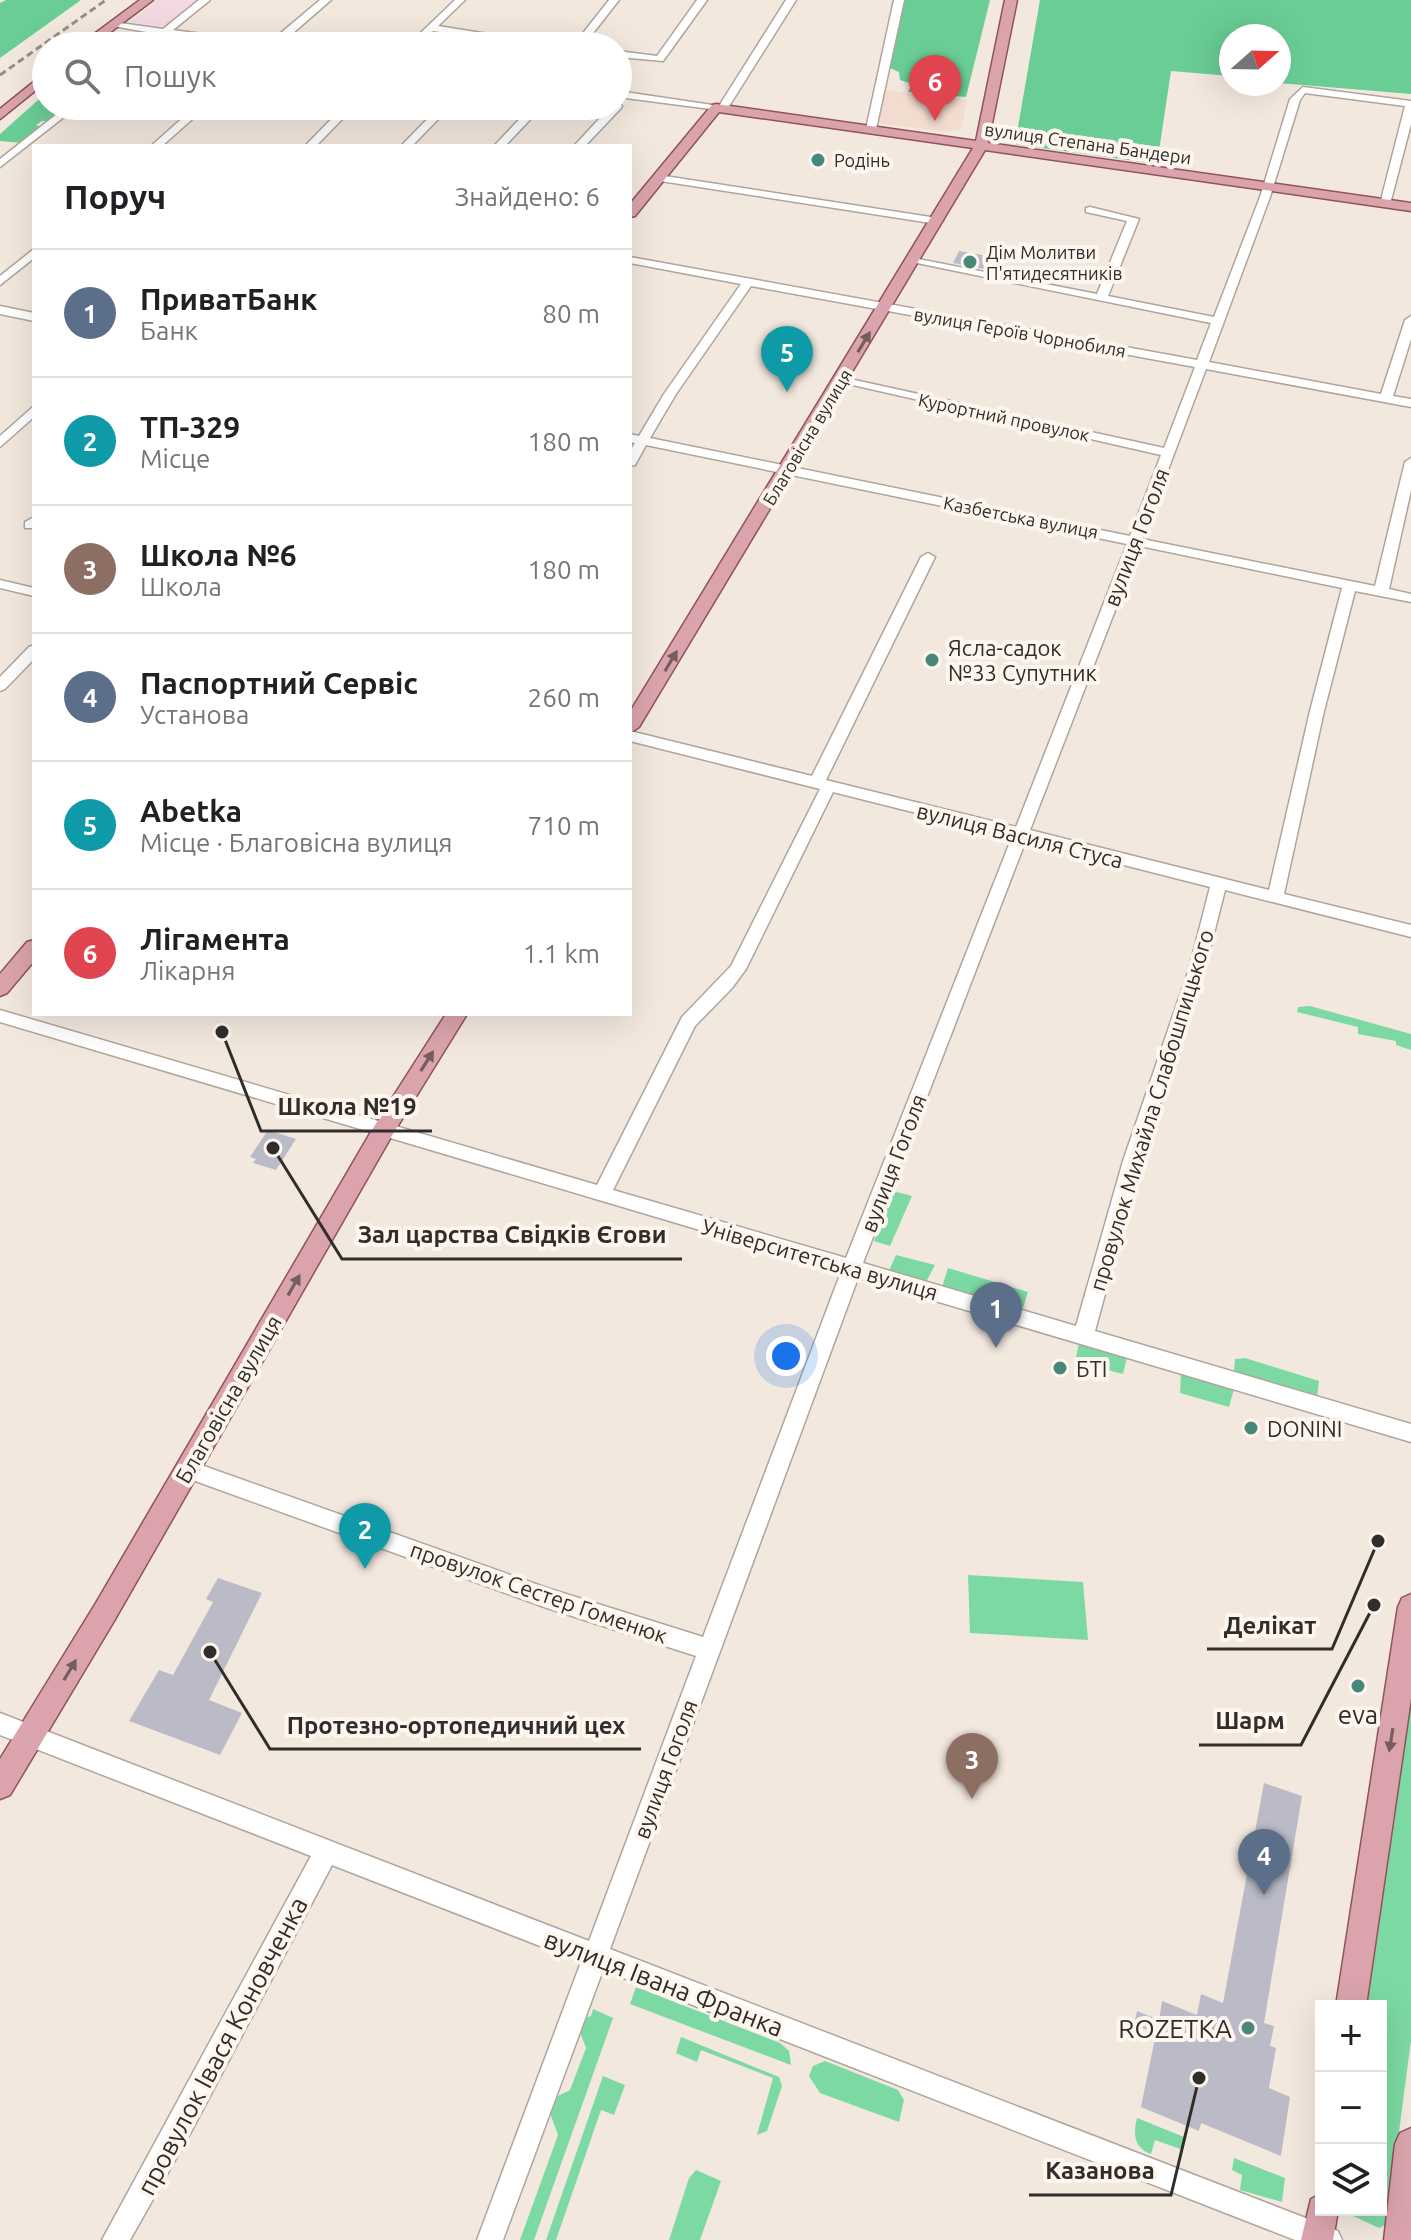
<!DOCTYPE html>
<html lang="uk">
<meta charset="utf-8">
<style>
body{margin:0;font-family:Ubuntu,sans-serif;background:#f2f2f2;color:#202124}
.controls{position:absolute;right:24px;bottom:24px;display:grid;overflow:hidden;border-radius:0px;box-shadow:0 8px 32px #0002}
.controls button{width:72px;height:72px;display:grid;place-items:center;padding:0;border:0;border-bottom:2px solid #e0e0e0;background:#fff;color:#202124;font:40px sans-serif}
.compass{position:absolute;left:1219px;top:24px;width:72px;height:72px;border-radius:50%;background:#fff;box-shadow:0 8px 32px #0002;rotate:70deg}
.you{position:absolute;left:786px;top:1356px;width:28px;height:28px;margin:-20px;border:6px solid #fff;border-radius:50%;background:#1a73e8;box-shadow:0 0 0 12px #1a73e833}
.badge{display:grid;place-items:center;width:52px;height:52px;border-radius:50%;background:#1a73e8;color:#fff;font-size:26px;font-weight:700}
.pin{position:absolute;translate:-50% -66px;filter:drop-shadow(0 2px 4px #0008)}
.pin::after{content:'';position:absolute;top:42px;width:28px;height:24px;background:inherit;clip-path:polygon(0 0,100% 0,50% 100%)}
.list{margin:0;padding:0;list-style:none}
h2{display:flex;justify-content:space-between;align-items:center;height:104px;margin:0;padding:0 32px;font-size:34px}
h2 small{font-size:26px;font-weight:400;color:#757577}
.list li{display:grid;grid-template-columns:52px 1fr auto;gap:24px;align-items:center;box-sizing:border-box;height:128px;padding:0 32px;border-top:2px solid #e0e0e0}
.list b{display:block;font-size:30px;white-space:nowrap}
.list p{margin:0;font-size:26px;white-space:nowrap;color:#757577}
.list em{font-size:26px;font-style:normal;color:#757577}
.icon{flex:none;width:44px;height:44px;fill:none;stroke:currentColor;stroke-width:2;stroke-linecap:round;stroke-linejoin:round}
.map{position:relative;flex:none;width:1411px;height:2240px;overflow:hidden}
.search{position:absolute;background:#fff;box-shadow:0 8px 32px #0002;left:32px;top:32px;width:600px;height:88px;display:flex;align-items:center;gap:20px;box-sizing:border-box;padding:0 28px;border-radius:44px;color:#757577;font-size:30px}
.panel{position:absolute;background:#fff;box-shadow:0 8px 32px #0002;left:32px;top:144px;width:600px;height:872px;border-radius:0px}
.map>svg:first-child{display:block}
.industrial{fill:#f2d9e1}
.medical{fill:#f2dbcf}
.green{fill:#7cd9a3}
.forest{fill:#6acd95}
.building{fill:#bbbbc7}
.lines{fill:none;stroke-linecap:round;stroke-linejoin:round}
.minor-casing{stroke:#afa59c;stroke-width:3}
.major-casing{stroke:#90535a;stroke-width:3}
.minor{fill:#fff;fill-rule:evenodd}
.major{fill:#dba4ac;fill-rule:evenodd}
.rail{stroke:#968e87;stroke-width:3;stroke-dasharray:7 4;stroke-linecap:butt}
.oneway{fill:#755d5e}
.poi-dot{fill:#46887a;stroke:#fef6ee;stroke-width:3}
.labels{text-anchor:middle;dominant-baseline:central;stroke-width:8;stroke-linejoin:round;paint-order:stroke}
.far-street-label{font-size:18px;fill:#312d2a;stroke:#fef6ee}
.far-poi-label{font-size:18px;fill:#312d2a;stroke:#fef6ee;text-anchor:start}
.street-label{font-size:22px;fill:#312d2a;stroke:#fef6ee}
.poi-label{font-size:22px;fill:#312d2a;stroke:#fef6ee;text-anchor:start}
.near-poi-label{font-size:26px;fill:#312d2a;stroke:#fef6ee}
.near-street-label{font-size:26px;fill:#312d2a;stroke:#fef6ee}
.leader{fill:none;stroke:#312d2a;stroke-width:3}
.callout-dot{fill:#312d2a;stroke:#fef6ee;stroke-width:3}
.callout-label{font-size:24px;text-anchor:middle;font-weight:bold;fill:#312d2a;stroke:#fef6ee;stroke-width:8;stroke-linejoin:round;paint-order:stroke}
</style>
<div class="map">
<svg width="1411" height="2240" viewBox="0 0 1411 2240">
<rect width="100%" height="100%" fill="#f3e8de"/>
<path class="industrial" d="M158 0H197L171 23 159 26 130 22Z"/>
<path class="medical" d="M885 90 967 100 961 129 946 132 877 123Z"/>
<g class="green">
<path d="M1310 1006 1411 1034V1050L1396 1045V1041L1358 1034V1027L1297 1012 1298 1007Z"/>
<path d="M893 1191 912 1196 890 1246 874 1241Z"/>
<path d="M896 1255 935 1265 926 1282 889 1271Z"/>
<path d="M948 1268 1028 1292 1023 1308 1020 1310 942 1287Z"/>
<path d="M1079 1343 1127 1357 1123 1374 1075 1362Z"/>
<path d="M1245 1358 1319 1381 1317 1397 1234 1372 1235 1359Z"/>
<path d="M1181 1373 1234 1389 1229 1407 1180 1393Z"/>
<path d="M968 1575 1083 1582 1088 1640 970 1633Z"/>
<path d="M1411 1671V2040L1387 2224 1379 2228 1340 2210H1381V2006H1363Z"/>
<path d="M636 1987 780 2043 789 2051 791 2065 630 2004Z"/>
<path d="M593 2009 613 2018 534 2240H520L558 2135 550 2113 556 2097 570 2090 586 2048 580 2032 584 2018 591 2016Z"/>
<path d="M681 2037 779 2077 782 2086 767 2131 757 2135 773 2078 701 2050 697 2062 676 2053Z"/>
<path d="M825 2061 898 2090 904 2100 899 2122 820 2093 809 2076 813 2066Z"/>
<path d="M603 2076 625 2085 614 2115 601 2110 556 2240H546Z"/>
<path d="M1137 2118 1184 2137 1183 2150 1155 2140 1151 2154C1134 2148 1133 2134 1137 2118Z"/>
<path d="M1234 2158 1285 2178 1282 2202 1240 2190 1242 2175 1232 2170Z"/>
<path d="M696 2170 721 2181 700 2240H669L689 2178Z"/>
</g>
<g class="forest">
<path d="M6 0H81L0 58V3Z"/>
<path d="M901 0H990L966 97 908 92 912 84 900 80 899 72 890 68Z"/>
<path d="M1040 0H1411V94L1279 83V36H1231V76L1171 71 1157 164 1015 144Z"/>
<path d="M46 93V106H70L48 121H42L36 125 41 127 22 143 0 141V134Z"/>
</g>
<g class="building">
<path d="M959 251 982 255 990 256 984 269 953 263Z"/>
<path d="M268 1130 296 1139 276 1170 253 1163 256 1159 250 1157Z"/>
<path d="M218 1578 262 1593 209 1700 242 1713 220 1755 129 1721 159 1670 173 1675 213 1602 206 1599Z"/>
<path d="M1264 1783 1302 1796 1264 2023 1274 2026 1270 2046 1276 2048 1269 2088 1290 2097 1281 2156 1201 2123 1199 2131 1141 2107 1156 2033 1134 2025 1137 2011 1159 2020 1162 2001 1197 2015 1201 1994 1223 2003Z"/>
</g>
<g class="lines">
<g class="minor-casing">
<g id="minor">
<path d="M199 0H210L173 30 269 43 320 0H331L278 46H247L167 35 154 46H143L157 34 108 25 113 22 163 29Z"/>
<path d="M455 0H465L438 26 564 46H538L433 31 418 46H407Z"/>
<path d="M609 0H619L583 46H573Z"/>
<path d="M697 0H707L663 61 618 57V51L657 56Z"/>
<path d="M786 0H796L726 111 618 97V91L719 106Z"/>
<path d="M894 0H904L876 129 871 132 866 129Z"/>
<path d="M1303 87 1411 101V124L1390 204 1385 207 1380 204 1405 106 1305 93 1300 100 1270 197 1209 362 1381 394 1405 320 1411 316V339L1393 396 1411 399V407L1206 369 1142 539 1375 586 1405 462 1411 458V490L1389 589 1411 594V602L1355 591 1324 711 1284 894 1411 925V937L1225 890 1205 969 1141 1161 1095 1331 1411 1424V1442L858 1278 610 1949 1329 2227 1338 2231 1342 2240H1295L603 1970 503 2240H477L581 1962 332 1865 191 2132 130 2240H102L311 1856 0 1735V1713L589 1941 696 1656 547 1608 187 1478 180 1476 177 1469 180 1462 187 1460 547 1588 703 1637 841 1272 0 1022V1010L597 1185 682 1017 731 966 820 789 630 741V731L812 776 921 557 928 553 935 557 826 780 1016 827 1127 544 646 445 635 465 630 466V451L635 443 630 442V434L639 436 664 394 741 284 630 263V257L1197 360 1211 323 907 261 913 258 1097 294 1127 221 1086 212V208L1090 207 1139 219 1108 296 1214 317 1260 197 1290 99ZM751 286 1195 367 1164 448 841 377 835 381 1161 455 1130 536 650 438 676 394ZM1140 546 1342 588 1310 711 1269 890 1030 830ZM833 792 1012 837 846 1258 613 1190 695 1026 732 988 746 969ZM1026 840 1210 887 1189 969 1123 1161 1076 1326 863 1263Z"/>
<path d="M618 103 622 106 621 108 585 146H574L611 106H618Z"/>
<path d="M67 106H78L0 167V159Z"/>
<path d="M196 106H207L162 146H151Z"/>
<path d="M344 106H355L316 146H305Z"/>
<path d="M440 106H451L412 146H401Z"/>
<path d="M532 106H543L505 146H494Z"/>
<path d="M658 175 937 218 943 221 937 224 654 180 653 178Z"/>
<path d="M34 249V258L0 285V276Z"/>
<path d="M0 306 34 313V321L0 314Z"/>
<path d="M34 406V417L0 447V436Z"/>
<path d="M34 517V528H25V522Z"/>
<path d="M0 580 34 588V596L0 588Z"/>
<path d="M34 645V659L5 689 0 691V677L29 647Z"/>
</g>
</g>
<g class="major-casing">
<g id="major">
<path d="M140 0H153L92 46H78Z"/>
<path d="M1005 0H1017L988 143 1411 203V211L985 150 639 727 630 733V712L973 148 719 112 635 216 630 217V204L712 105 716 104 976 141Z"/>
<path d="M46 72V82L0 119V109Z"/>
<path d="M34 940V961L7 993 0 996V974L27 942Z"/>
<path d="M446 1014H467L391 1137 114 1621 10 1795 0 1799V1759L96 1603 375 1125Z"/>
<path d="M1411 1594V1698L1366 2006H1336L1398 1607 1402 1598Z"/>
<path d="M1411 2128V2240H1384L1395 2144 1400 2133Z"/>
<path d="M1321 2194V2210H1338L1333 2240H1301L1311 2199Z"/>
</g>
</g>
<use href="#minor" class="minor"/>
<use href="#major" class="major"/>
<path class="rail" d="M0 75 106 0"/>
</g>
<defs><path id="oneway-solid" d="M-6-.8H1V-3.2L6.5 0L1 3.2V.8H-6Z" transform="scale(2)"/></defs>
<g class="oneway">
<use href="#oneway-solid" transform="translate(864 342) rotate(-59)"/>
<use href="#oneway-solid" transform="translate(671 661) rotate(-59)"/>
<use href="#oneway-solid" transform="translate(427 1061) rotate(-58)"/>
<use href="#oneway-solid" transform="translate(294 1285) rotate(-60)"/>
<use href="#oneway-solid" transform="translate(70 1670) rotate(-59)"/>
<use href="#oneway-solid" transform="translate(1391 1740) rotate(99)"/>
</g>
<g class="poi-dot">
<circle cx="818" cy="160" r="8"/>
<circle cx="970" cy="262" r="8"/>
<circle cx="932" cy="660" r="8"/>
<circle cx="1060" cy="1368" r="8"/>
<circle cx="1251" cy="1428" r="8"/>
<circle cx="1358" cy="1686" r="8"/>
<circle cx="1248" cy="2028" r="8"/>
</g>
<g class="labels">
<g class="far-street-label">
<text transform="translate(1088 143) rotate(8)">вулиця Степана Бандери</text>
<text transform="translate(1020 332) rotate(10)">вулиця Героїв Чорнобиля</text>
<text transform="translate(1004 417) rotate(12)">Курортний провулок</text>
<text transform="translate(807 437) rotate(-59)">Благовісна вулиця</text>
<text transform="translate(1021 517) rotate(11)">Казбетська вулиця</text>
</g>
<g class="far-poi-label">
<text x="834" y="160">Родінь</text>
<text x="986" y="252">Дім Молитви<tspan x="986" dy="21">П'ятидесятників</tspan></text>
</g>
<g class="street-label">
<text transform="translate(1136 537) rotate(-69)">вулиця Гоголя</text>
<text transform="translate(1020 835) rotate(14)">вулиця Василя Стуса</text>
<text transform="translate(1151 1110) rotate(-73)">провулок Михайла Слабошпицького</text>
<text transform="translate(893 1163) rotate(-69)">вулиця Гоголя</text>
<text transform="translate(820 1259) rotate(16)">Університетська вулиця</text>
<text transform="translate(228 1399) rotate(-60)">Благовісна вулиця</text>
<text transform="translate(539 1592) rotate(19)">провулок Сестер Гоменюк</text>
<text transform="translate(665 1769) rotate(-70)">вулиця Гоголя</text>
</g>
<g class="poi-label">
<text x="948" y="647">Ясла-садок<tspan x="948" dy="25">№33 Супутник</tspan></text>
<text x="1076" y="1368">БТІ</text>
<text x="1267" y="1428">DONINI</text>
</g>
<g class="near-poi-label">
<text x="1358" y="1714">eva</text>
<text x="1232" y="2028" text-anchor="end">ROZETKA</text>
</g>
<g class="near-street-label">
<text transform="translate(664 1983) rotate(21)">вулиця Івана Франка</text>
<text transform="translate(222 2046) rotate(-62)">провулок Івася Коновченка</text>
</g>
</g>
<path class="leader" d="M222 1032L261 1131H432M273 1148L342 1259H682M1378 1541L1332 1649H1207M1374 1605L1301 1745H1199M210 1652L270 1749H641M1199 2078L1171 2195H1029"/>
<g class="callout-dot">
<circle cx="222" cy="1032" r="8"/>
<circle cx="273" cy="1148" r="8"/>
<circle cx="1378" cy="1541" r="8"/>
<circle cx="1374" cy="1605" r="8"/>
<circle cx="210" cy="1652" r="8"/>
<circle cx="1199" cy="2078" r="8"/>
</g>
<g class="callout-label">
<text x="347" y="1115">Школа №19</text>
<text x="512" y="1243">Зал царства Свідків Єгови</text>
<text x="1270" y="1634">Делікат</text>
<text x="1250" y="1729">Шарм</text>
<text x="456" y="1734">Протезно-ортопедичний цех</text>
<text x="1100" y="2179">Казанова</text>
</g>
</svg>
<div class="controls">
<button>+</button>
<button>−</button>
<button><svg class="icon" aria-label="layers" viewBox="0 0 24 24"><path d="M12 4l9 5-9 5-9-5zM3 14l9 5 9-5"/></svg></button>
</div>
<svg class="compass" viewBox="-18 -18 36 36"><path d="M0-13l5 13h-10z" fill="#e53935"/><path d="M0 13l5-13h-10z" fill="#757577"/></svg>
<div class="you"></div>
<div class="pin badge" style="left:996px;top:1348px;background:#5c6f8a">1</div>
<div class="pin badge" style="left:365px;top:1569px;background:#0f9aa8">2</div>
<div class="pin badge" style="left:972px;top:1799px;background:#8d6e63">3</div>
<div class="pin badge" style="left:1264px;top:1895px;background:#5c6f8a">4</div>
<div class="pin badge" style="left:787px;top:392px;background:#0f9aa8">5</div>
<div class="pin badge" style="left:935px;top:121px;background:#e0444e">6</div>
<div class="search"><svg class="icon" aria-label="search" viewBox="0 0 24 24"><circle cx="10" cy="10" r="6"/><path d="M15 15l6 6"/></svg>Пошук</div>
<section class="panel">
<h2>Поруч<small>Знайдено: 6</small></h2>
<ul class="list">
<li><span class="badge" style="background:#5c6f8a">1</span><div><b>ПриватБанк</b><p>Банк</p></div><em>80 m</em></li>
<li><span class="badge" style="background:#0f9aa8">2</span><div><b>ТП-329</b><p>Місце</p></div><em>180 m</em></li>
<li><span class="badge" style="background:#8d6e63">3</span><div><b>Школа №6</b><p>Школа</p></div><em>180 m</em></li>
<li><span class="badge" style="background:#5c6f8a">4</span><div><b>Паспортний Сервіс</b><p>Установа</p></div><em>260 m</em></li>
<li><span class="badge" style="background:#0f9aa8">5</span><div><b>Abetka</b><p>Місце · Благовісна вулиця</p></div><em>710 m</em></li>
<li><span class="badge" style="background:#e0444e">6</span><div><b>Лігамента</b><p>Лікарня</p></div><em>1.1 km</em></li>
</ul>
</section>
</div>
